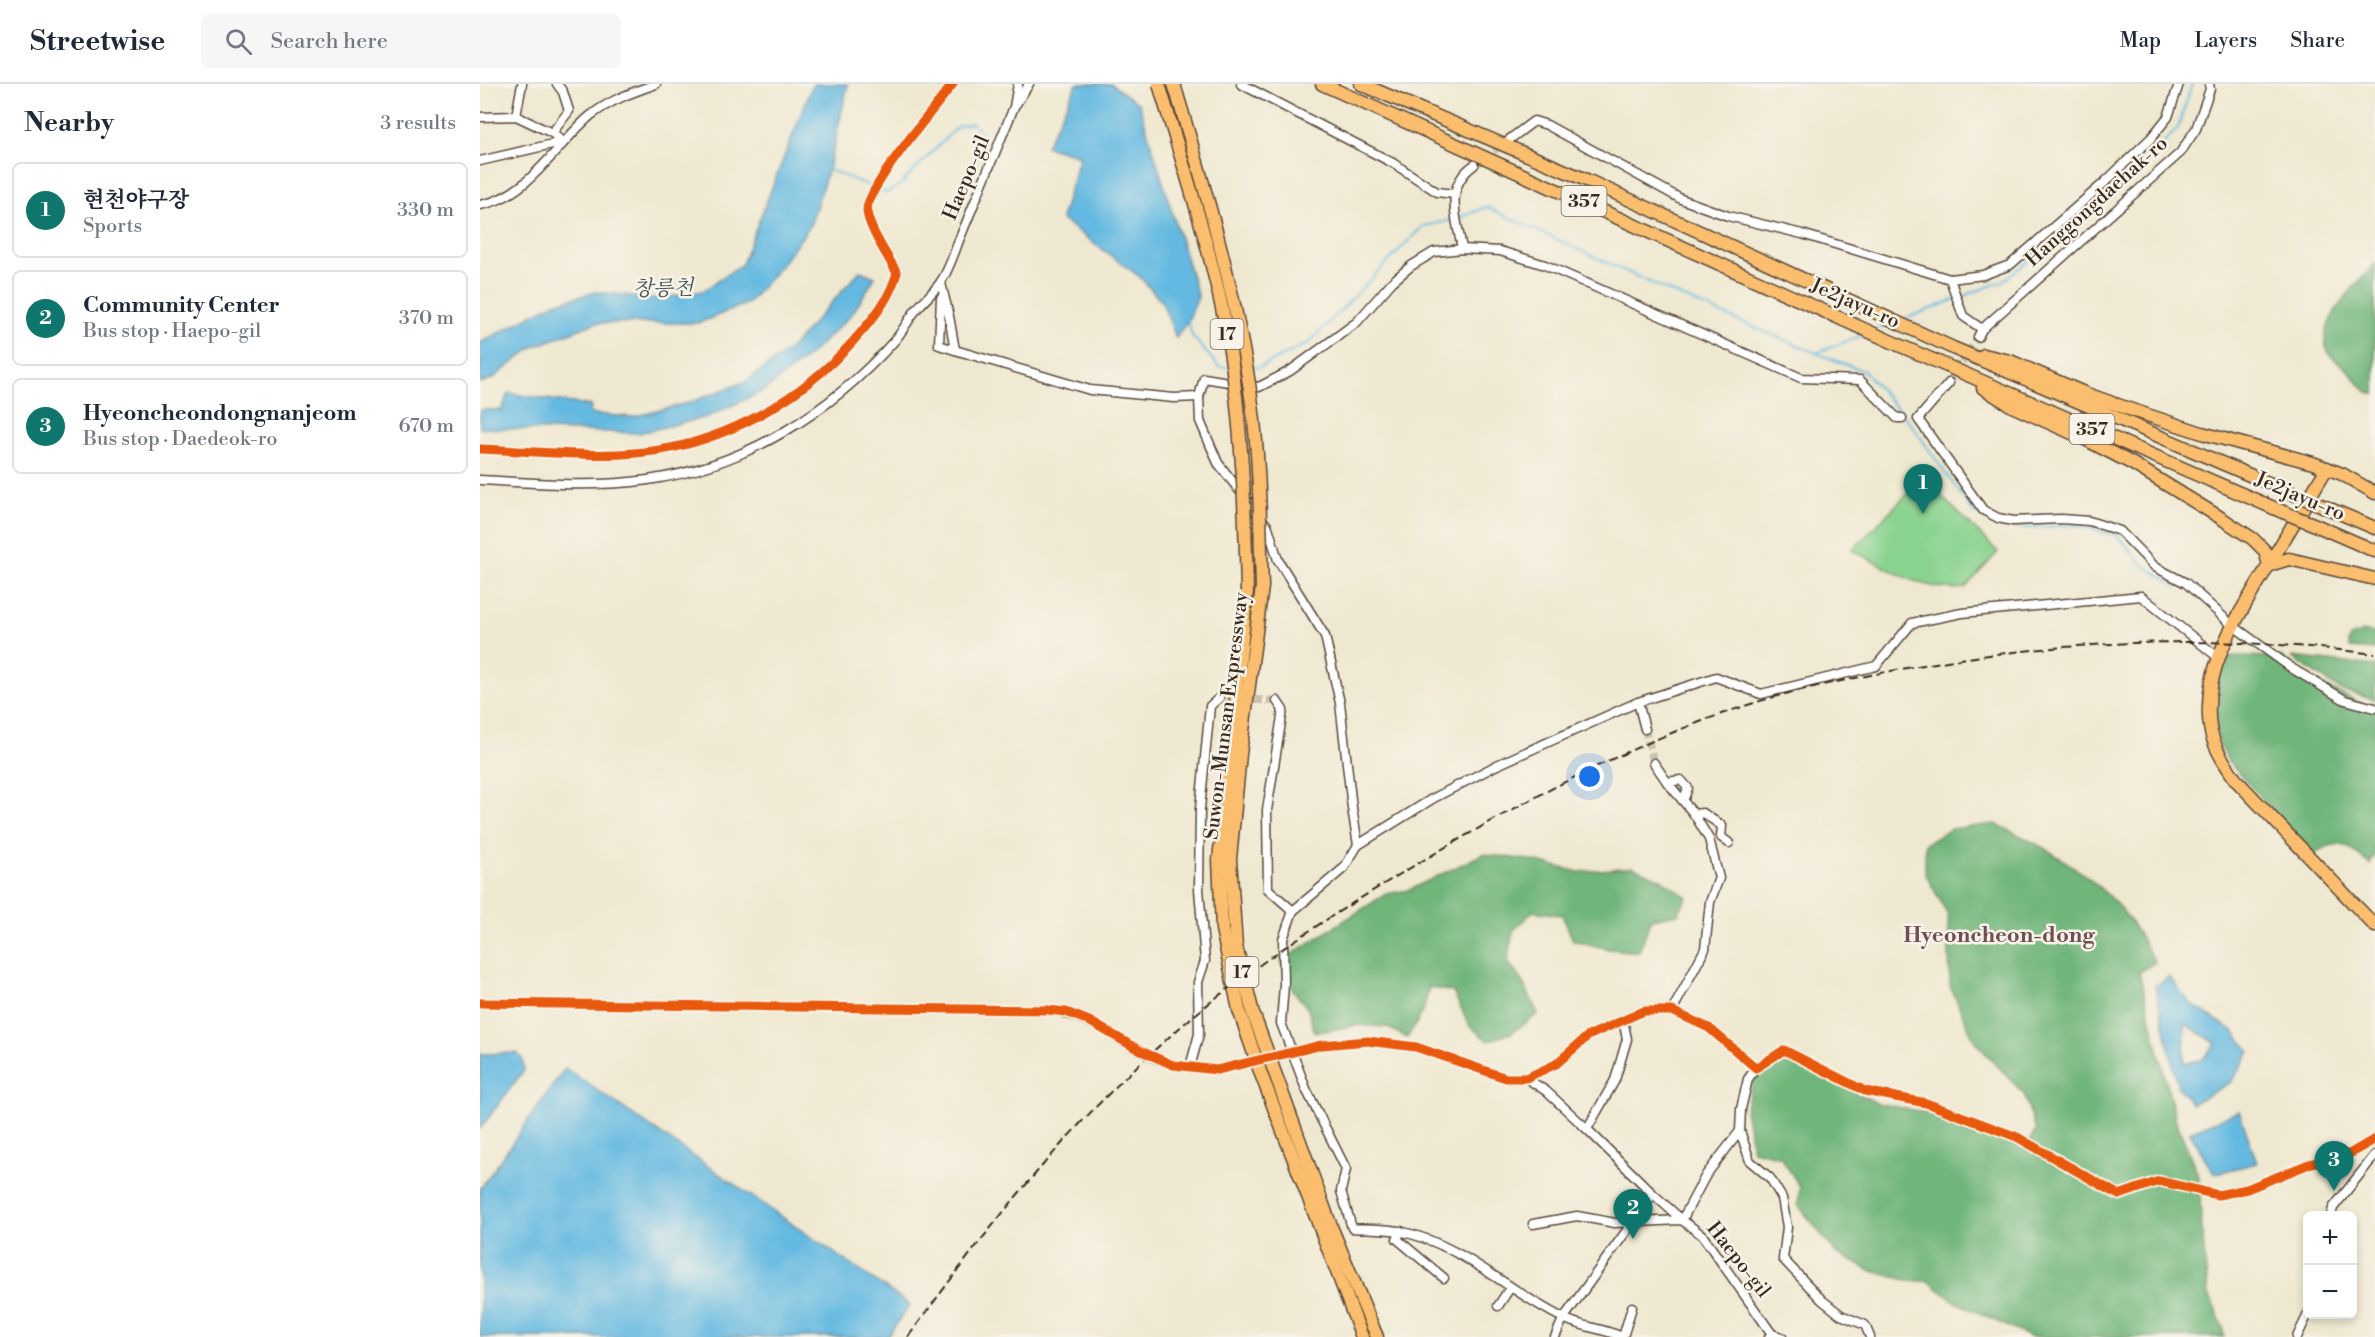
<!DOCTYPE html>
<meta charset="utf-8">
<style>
body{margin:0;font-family:"Libre Bodoni","Noto Serif KR",serif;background:#f6f6f7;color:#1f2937}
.controls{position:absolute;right:18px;bottom:18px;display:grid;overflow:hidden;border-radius:9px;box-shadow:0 3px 9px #0003}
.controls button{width:54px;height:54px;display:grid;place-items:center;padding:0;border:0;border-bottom:2px solid #e0e1e3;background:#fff;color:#1f2937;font:30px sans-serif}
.you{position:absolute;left:1110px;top:693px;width:21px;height:21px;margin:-15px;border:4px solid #fff;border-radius:50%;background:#1a73e8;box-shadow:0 0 0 9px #1a73e833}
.badge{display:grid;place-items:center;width:39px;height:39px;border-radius:50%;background:#0f766e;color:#fff;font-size:20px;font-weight:700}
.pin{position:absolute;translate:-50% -50px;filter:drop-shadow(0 2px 3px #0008)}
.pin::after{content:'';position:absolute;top:32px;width:21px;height:18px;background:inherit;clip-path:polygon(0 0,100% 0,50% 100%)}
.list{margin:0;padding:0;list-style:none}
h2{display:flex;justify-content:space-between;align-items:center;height:78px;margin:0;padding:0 24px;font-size:26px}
h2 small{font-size:20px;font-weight:400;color:#747a83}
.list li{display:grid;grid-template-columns:39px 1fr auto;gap:18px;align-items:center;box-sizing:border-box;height:96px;margin:0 12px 12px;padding:0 12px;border:2px solid #e0e1e3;border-radius:9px}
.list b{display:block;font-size:22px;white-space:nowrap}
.list p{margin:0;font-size:20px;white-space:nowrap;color:#747a83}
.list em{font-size:20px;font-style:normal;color:#747a83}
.icon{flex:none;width:33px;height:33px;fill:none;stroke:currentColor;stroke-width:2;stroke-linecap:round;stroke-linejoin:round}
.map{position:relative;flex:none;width:1895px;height:1253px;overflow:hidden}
header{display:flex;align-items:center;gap:36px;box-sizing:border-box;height:84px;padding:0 30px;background:#fff;border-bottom:2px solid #e0e1e3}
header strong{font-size:28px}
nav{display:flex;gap:33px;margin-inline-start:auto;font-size:21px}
.search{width:420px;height:54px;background:#f6f6f7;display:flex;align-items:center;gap:15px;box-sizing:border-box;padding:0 21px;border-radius:9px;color:#747a83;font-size:22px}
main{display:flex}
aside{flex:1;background:#fff}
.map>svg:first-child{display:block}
.green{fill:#8ad38f;stroke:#627e56;stroke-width:1.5}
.forest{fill:#6fb57a;stroke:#55704c;stroke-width:1.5}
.water{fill:#64b9e1;stroke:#507280;stroke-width:1.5;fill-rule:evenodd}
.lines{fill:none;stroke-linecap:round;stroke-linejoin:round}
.stream{stroke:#64b9e1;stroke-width:2}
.minor-tunnel{stroke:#cbc2ac;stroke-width:8;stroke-dasharray:8 4;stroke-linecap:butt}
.minor-casing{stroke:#564639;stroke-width:11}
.highway-casing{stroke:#564639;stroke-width:15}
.minor{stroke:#fff;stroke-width:8}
.highway{stroke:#fabe6e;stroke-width:12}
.rail{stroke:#3b2a1e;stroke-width:2;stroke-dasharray:9 4.5;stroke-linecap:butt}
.minor-bridge-casing{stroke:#564639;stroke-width:11;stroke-linecap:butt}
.highway-bridge-casing{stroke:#564639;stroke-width:15;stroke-linecap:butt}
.minor-bridge{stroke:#fff;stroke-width:8}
.highway-bridge{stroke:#fabe6e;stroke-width:12}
.cycleway-casing{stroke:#f7f3e8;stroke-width:13}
.cycleway{stroke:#e8590c;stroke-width:9}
.labels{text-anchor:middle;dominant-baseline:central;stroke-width:5;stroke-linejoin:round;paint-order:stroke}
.shield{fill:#f7f3e8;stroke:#73665b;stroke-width:1.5}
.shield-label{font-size:18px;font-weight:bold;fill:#3b2a1e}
.street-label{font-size:20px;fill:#3b2a1e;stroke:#f7f3e8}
.water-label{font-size:21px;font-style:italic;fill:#475558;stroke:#f7f3e8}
.quarter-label{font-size:22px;font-weight:bold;fill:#704e53;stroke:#f7f3e8}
</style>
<header>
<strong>Streetwise</strong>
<div class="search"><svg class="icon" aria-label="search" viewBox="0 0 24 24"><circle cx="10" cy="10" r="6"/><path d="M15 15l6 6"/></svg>Search here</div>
<nav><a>Map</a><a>Layers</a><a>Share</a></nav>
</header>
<main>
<aside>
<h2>Nearby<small>3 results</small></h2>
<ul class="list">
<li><span class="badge">1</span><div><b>현천야구장</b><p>Sports</p></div><em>330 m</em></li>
<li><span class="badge">2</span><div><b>Community Center</b><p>Bus stop · Haepo-gil</p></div><em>370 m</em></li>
<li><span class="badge">3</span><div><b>Hyeoncheondongnanjeom</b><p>Bus stop · Daedeok-ro</p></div><em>670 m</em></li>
</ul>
</aside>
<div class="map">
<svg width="1895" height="1253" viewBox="0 0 1895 1253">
<rect width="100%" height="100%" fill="#f7f3e8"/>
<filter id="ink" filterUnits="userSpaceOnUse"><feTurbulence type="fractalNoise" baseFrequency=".0167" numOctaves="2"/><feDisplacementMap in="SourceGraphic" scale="12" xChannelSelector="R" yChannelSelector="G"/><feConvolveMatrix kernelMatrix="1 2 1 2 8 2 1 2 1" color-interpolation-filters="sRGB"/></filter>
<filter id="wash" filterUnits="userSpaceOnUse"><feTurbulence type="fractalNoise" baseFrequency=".008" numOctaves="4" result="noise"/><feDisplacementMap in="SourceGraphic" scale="24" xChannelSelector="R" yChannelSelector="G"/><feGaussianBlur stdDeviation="1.35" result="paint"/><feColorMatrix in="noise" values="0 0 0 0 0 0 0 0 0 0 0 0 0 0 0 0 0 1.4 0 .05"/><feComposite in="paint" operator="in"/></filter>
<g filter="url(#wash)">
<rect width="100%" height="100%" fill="#efe8d0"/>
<path class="green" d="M1443 394 1518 468 1485 504C1443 509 1408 484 1372 466Z"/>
<g class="forest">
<path d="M1895 180V311C1882 308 1877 295 1868 286 1863 281 1855 277 1850 271 1830 243 1878 199 1895 180Z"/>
<path d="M1884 548 1895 549V566L1870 564 1868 559 1870 553Z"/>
<path d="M1745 572 1802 573 1821 591 1895 626V771L1890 780C1864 760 1863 753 1832 770L1748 677 1740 661 1734 639 1732 612Z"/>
<path d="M1811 573 1895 582V616L1861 606Z"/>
<path d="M1515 740C1561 760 1605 785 1640 824 1654 839 1664 861 1675 878L1659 888 1695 1034 1719 1094 1721 1135 1728 1208 1743 1244 1744 1253H1550L1474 1217 1448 1197H1430L1389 1186 1356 1169 1318 1121 1320 1103 1301 1073 1273 1066 1265 1026 1274 995 1307 976 1339 987 1396 1019 1455 1030 1544 1064 1556 1047 1544 1010 1495 958 1470 902 1468 831 1445 789V760L1471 745Z"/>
<path d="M1003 770 1049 776 1099 788 1153 783 1179 794 1207 813 1198 830 1171 835 1159 868 1129 865 1093 856 1082 831 1053 827 1033 847 1028 877 1046 904 1058 930 1031 949 1008 957 990 942 973 908 949 903 943 928 927 954 907 943 877 941 835 949 828 925 813 906 801 877 906 810 929 806Z"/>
</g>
<g class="water">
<path d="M333 0H368L350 79 330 142 298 185 268 219 219 239H115L53 263 12 295 0 299V259L75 219 116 208 179 215 223 207 262 180Z"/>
<path d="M597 0H631L659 20 718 213 708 237 696 254 682 218 660 193 581 135 600 72 566 62Z"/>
<path d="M380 187 395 193 372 230 332 269 285 306 227 333 159 349 0 344V326H22L28 309 111 322 110 330 153 333 208 319 265 298 310 265Z"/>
<path d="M1689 893 1711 920 1754 947 1770 968 1751 998 1712 1020 1698 1003 1675 902ZM1705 940 1736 959 1722 976 1704 979Z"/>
<path d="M37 969 42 974 44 986 0 1045V970Z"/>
<path d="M85 984 430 1221 407 1253H0V1105Z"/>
<path d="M1759 1027 1777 1079 1734 1090 1710 1048Z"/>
</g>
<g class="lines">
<g class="stream">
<path d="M347 85 407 109 422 99 478 42 492 39 503 50"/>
<path d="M979 134 1006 123 1204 214 1336 269 1383 251"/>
<path d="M1422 236 1523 197 1631 113 1698 44 1712 0"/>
<path d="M708 237 712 252 739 283H749"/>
<path d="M1397 245 1411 240"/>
<path d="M1336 269 1384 287 1431 340 1493 428 1521 441 1549 444 1596 441 1638 452 1663 481 1697 503"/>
<path d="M770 283H780L829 259 943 142 973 136"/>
</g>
</g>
</g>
<g filter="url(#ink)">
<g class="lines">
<g class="minor-tunnel">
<path d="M994 81 1024 59"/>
<path d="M1469 299 1498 253"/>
<path d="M739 614 797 617"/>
<path d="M1165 645 1174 679"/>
</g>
<g class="minor-casing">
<g id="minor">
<path d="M761 0 913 79 957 108 974 110"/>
<path d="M536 20 549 0"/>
<path d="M36 32 42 0"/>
<path d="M0 33 36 32 72 49 83 58"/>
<path d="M72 49 89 27 83 8 77 0"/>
<path d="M1030 55 1054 37 1067 41 1201 115 1248 132 1322 150 1470 195 1483 232 1502 245 1498 253"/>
<path d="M0 77 81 58"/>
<path d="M0 121C48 113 75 62 110 32 130 16 153 8 176 0"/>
<path d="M982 165C977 135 963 103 994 81"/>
<path d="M1470 195 1503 191 1530 181 1624 99 1671 54 1688 33 1699 0"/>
<path d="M461 199 469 232 475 266 610 306 694 314 719 313 724 294 779 303 810 287 877 238 912 198 931 182 954 168 982 165 1020 167 1065 181 1321 294 1380 296 1417 334H1422"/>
<path d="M461 214 459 261 475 266"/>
<path d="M1502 245 1700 69 1716 45 1730 5 1729 0"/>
<path d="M1469 299 1438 335 1503 426 1518 434 1533 437 1581 435 1609 437 1640 447 1675 483 1706 499 1752 541 1813 585 1865 616 1895 624"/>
<path d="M719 313 720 337 738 379 788 443 798 476 845 552 860 619 872 724 878 761 952 715 1017 681 1158 618 1236 593 1281 610 1396 582 1432 539 1482 529 1661 512 1739 574"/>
<path d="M0 396C56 399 112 404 168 396 265 382 350 329 415 256 423 247 428 236 436 226 443 217 453 209 460 199 470 185 475 165 482 149 499 107 517 65 534 23L538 0"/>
<path d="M797 617 803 626 787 726 788 805 813 827"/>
<path d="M1158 618 1165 645"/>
<path d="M1174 679 1187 698 1214 730 1229 755 1239 794 1230 818 1225 865 1192 927"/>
<path d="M1187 698 1201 696 1208 704 1203 717"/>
<path d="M1214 730 1223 729 1242 742 1241 753 1249 759"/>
<path d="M878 761 864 784 813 827 803 855 804 901 801 939 826 1005 866 1085 861 1107 872 1144C888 1145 907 1144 923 1148 982 1161 1027 1206 1081 1233 1099 1243 1123 1244 1142 1253"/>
<path d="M0 919 568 926C616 932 640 962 682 977 699 984 719 984 737 986"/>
<path d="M842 961 888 957 936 963 1026 994H1046L1076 980 1108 952 1164 927H1192L1229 944 1276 984 1304 966 1385 1007 1446 1019 1537 1053 1639 1111 1679 1097 1738 1111 1767 1105 1829 1080 1871 1069 1895 1055"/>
<path d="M710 983 719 950 718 898 725 877 719 805 720 725 730 622 739 614"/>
<path d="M1046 994 1066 1007 1107 1045"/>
<path d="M1260 1047 1270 1077 1290 1094 1302 1114 1307 1143 1303 1175 1342 1216 1361 1231 1385 1241 1390 1253"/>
<path d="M1173 1110 1202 1136 1226 1091 1260 1047 1261 1025 1268 995 1276 984"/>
<path d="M1851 1132 1853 1124 1895 1071"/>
<path d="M1053 1140 1097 1132 1135 1139 1202 1136 1222 1151 1292 1250"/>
<path d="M921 1147 917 1155 964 1194"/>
<path d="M1018 1222 1030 1204"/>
<path d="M1075 1253 1083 1235 1173 1110 1107 1045 1135 996 1147 955 1143 936"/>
<path d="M1143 1253 1152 1223"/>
<path d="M1289 1253 1292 1250 1302 1253"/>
<path d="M1817 1253 1828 1230"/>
</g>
</g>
<g class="highway-casing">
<g id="highway">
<path d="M842 0 1421 262 1803 428"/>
<path d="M881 0 1111 98 1473 264 1814 410"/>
<path d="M1504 271 1530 277 1604 309 1649 325 1722 349 1833 379 1862 390 1895 409"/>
<path d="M1503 304 1532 322 1603 354 1653 380 1741 434 1773 455 1785 467 1789 481 1809 475 1895 495"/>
<path d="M1847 384C1828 416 1809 447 1790 479 1761 528 1721 582 1730 643 1733 663 1745 680 1756 696L1895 842"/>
<path d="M1843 422 1895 444"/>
<path d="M1833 440 1895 467"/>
<path d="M782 503 760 670 750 775 756 862 773 929 852 1145 897 1253"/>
<path d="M767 507 739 776 742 845 759 926 781 990 882 1253"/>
</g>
</g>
<use href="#minor" class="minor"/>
<use href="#highway" class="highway"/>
<path class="rail" d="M428 1253C504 1149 583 1048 679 962 758 890 846 834 937 780 1045 716 1157 656 1277 618 1317 606 1359 597 1401 589 1564 556 1730 549 1895 570"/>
<g class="minor-bridge-casing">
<path id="minor-bridge" d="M737 986 842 961"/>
</g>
<g class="highway-bridge-casing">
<g id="highway-bridge">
<path d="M679 0C704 84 732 168 748 254 762 338 765 423 767 507"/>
<path d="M694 0C725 105 757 210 772 320 780 380 780 442 782 503"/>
<path d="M1814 410 1843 422"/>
<path d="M1803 428 1833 440"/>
</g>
</g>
<use href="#minor-bridge" class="minor-bridge"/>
<use href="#highway-bridge" class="highway-bridge"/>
<g class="cycleway-casing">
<g id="cycleway">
<path d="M0 365C62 367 129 377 191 364 265 348 334 305 382 247 398 229 410 212 417 189 409 174 387 142 387 126 387 103 456 22 473 0"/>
<path d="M0 919 568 926 586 928 609 937 661 967 693 981 737 986 842 961 888 957 936 963 1026 994H1046L1076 980 1108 952 1164 927H1192L1229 944 1276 984 1304 966 1385 1007 1446 1019 1537 1053 1639 1111 1679 1097 1738 1111 1767 1105 1829 1080 1871 1069 1895 1055"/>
</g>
</g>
<use href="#cycleway" class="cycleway"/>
</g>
</g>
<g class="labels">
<g class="shield">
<rect x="1081.5" y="102" width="45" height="30" rx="4.5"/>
<rect x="730.5" y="235" width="33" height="30" rx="4.5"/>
<rect x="1589.5" y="330" width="45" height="30" rx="4.5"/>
<rect x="745.5" y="873" width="33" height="30" rx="4.5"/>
</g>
<g class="shield-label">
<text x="1104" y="117">357</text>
<text x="747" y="250">17</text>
<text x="1612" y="345">357</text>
<text x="762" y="888">17</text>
</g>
<g class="street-label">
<text transform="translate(487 94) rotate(-67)">Haepo-gil</text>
<text transform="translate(1617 118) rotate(-42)">Hanggongdaehak-ro</text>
<text transform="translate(1375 220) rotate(24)">Je2jayu-ro</text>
<text transform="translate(1820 413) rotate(23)">Je2jayu-ro</text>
<text transform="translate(747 632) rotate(-83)">Suwon-Munsan Expressway</text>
<text transform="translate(1258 1176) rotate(52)">Haepo-gil</text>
</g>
<g class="water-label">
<text transform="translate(183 205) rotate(-1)">창릉천</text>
</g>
<g class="quarter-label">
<text x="1519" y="851">Hyeoncheon-dong</text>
</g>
</g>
</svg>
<div class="controls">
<button>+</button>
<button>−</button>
</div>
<div class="you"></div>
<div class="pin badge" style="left:1443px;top:430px">1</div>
<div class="pin badge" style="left:1153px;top:1155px">2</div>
<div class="pin badge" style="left:1854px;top:1107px">3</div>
</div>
</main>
